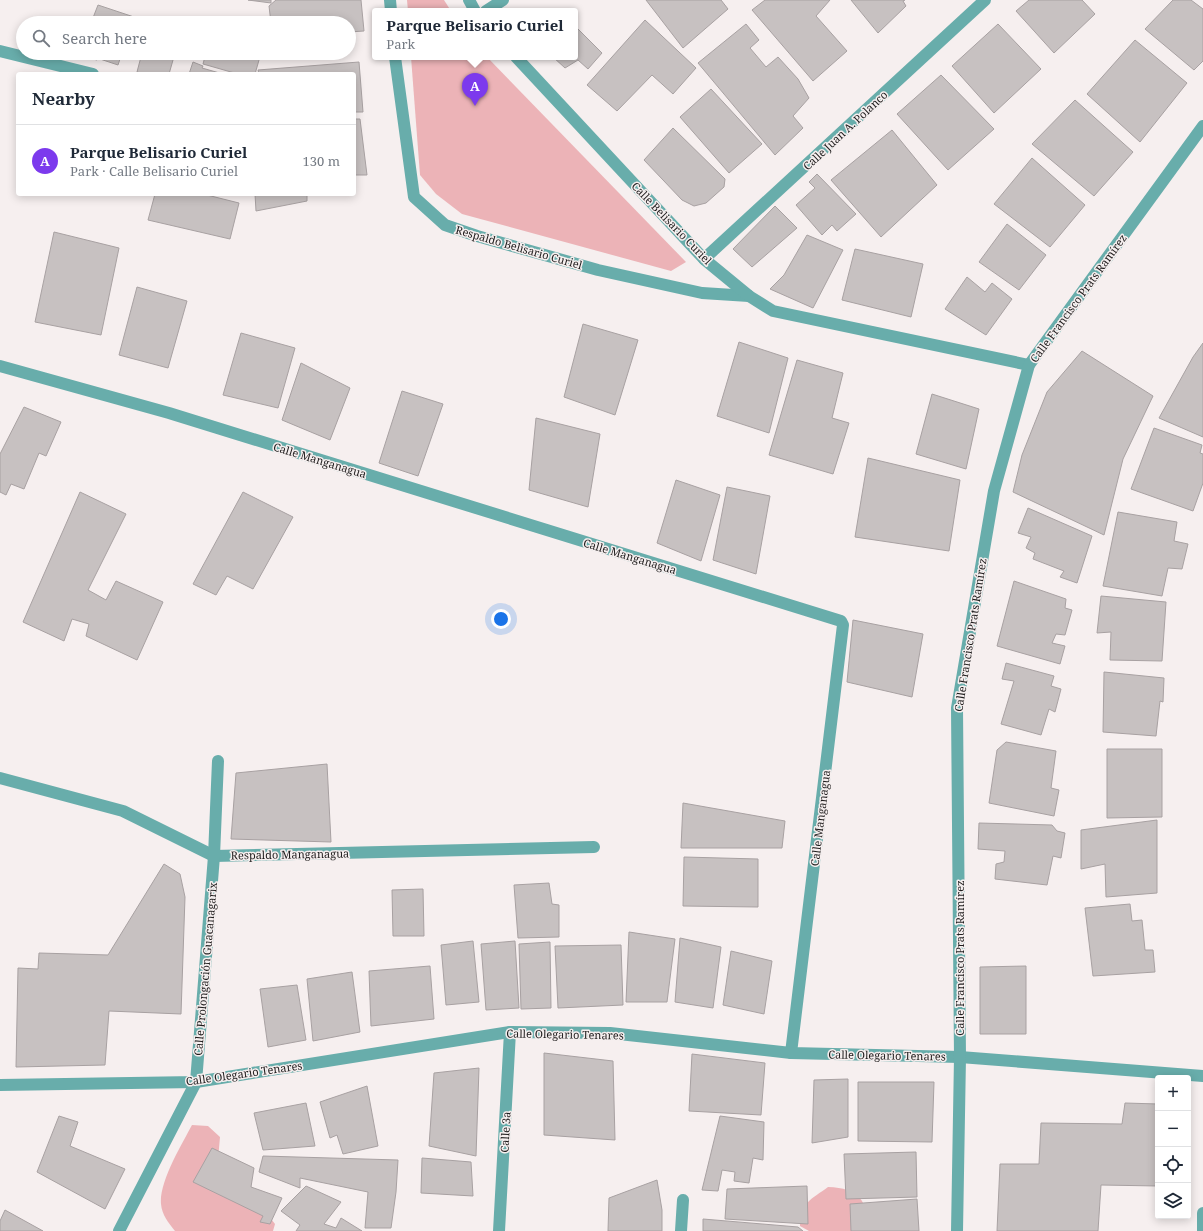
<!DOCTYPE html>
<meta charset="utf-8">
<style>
body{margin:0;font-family:"Noto Serif",serif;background:#f6f6f7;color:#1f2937}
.controls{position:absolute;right:12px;bottom:12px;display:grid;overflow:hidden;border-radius:4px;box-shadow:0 2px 10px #0003}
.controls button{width:36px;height:36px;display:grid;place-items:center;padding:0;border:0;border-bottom:1px solid #e0e1e3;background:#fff;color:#1f2937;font:20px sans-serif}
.you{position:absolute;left:501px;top:619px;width:14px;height:14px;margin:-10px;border:3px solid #fff;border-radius:50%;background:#1a73e8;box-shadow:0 0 0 6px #1a73e833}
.badge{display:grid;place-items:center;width:26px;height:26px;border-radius:50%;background:#7c3aed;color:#fff;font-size:13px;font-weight:700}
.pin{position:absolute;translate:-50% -33px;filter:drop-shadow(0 1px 2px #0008)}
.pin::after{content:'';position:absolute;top:21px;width:14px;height:12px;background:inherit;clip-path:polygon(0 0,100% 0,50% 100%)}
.popup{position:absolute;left:372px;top:8px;width:206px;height:52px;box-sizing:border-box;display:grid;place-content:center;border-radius:4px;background:#fff;filter:drop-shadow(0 1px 3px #0005);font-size:13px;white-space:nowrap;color:#747a83}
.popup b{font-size:15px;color:#1f2937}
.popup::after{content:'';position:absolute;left:50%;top:100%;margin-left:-8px;border:8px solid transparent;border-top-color:#fff}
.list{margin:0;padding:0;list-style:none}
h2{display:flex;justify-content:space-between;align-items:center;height:52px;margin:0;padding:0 16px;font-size:17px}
h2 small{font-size:13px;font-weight:400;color:#747a83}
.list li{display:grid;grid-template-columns:26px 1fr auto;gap:12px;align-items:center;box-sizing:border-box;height:72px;padding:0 16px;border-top:1px solid #e0e1e3}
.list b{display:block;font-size:15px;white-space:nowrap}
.list p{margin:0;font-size:13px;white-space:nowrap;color:#747a83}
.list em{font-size:13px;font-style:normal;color:#747a83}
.icon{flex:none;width:22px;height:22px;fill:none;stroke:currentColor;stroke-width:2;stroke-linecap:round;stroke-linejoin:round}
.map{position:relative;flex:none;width:1203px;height:1231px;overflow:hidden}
.search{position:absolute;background:#fff;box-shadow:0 2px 10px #0003;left:16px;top:16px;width:340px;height:44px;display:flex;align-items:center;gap:10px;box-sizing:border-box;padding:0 14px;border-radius:22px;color:#747a83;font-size:15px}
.panel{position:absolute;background:#fff;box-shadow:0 2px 10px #0003;left:16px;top:72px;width:340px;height:124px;border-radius:4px}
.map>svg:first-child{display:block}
.green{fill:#ecb3b7}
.building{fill:#c7c1c1;stroke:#a8a1a2}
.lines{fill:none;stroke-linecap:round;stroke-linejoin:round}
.lane{stroke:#68adab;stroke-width:12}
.street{stroke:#68adab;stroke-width:12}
.labels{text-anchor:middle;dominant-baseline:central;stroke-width:3;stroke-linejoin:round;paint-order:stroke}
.street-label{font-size:11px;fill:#1f1d1d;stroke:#f6efef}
</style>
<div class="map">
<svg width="1203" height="1231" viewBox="0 0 1203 1231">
<rect width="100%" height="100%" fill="#f6efef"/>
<g class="green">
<path d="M407 0H444L451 11H408Z"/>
<path d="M411 57H487L686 262 671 271 462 214 436 194 420 175Z"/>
<path d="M192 1125 208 1126 220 1137 217 1170 265 1211 275 1224 273 1231H175C168 1222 162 1215 161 1204 159 1182 182 1144 192 1125Z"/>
<path d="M828 1187C859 1188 868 1200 868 1231H809L800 1226C799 1203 812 1199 828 1187Z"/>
</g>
<g class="building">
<path d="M248 0H271V3Z"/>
<path d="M276 0H361L364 31 349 32V23H271L269 6Z"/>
<path d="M646 0H721L728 9 683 48Z"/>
<path d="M765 0H830L816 16 847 51 813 81 752 10Z"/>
<path d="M851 0H905L903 1 906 6 878 33Z"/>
<path d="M1029 0H1082L1095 14 1054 53 1016 11Z"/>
<path d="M1173 0H1191L1203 9V61L1194 70 1145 29Z"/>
<path d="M98 5 134 17 132 23H91Z"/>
<path d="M645 20 696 68 673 94 652 75 617 111 587 85Z"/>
<path d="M746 24 759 40 750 48 766 67 778 57 798 79 809 98 793 116 803 128 775 155 698 63Z"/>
<path d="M998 24 1041 69 994 113 952 66Z"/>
<path d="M575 26 602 53 588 69 578 60 565 68 553 57H575Z"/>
<path d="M1135 40 1187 83 1140 142 1087 94Z"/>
<path d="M86 53H122L118 65 97 58V60L89 58 90 55Z"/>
<path d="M142 53H175L169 74H144L137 72Z"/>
<path d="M206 53H261L255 74H238L203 64Z"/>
<path d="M193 62 203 66 202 68 223 74H189Z"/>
<path d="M359 62 363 112H354V74H259L258 70Z"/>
<path d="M941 75 994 129 948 170 897 114Z"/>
<path d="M711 89 762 144 729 173 680 117Z"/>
<path d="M1075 100 1133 152 1094 196 1032 144Z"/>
<path d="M354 119H360L367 175H354Z"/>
<path d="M673 128 725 179 724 187 706 203 694 206 682 200 644 160Z"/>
<path d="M892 130 937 185 881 237 831 180Z"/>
<path d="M1032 158 1085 205 1050 247 994 204Z"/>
<path d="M817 174 856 214 837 231 832 225 822 235 796 205 815 188 809 182Z"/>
<path d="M155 194H203L239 203 230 239 148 220Z"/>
<path d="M255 194H307V201L256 211Z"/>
<path d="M775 206 797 228 752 267 733 249Z"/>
<path d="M1007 224 1046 255 1019 290 979 262Z"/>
<path d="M54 232 119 248 101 335 35 322Z"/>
<path d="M807 235 843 250 813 308 770 289 784 275Z"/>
<path d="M855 249 923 264 911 317 842 300Z"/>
<path d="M967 277 985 292 992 283 1012 299 986 335 945 309Z"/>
<path d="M137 287 187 301 168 368 119 355Z"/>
<path d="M583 324 638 340 615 415 564 397Z"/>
<path d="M241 333 295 348 278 408 223 395Z"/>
<path d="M739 342 788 358 769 433 717 416Z"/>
<path d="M1203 343V437L1159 418 1193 357Z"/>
<path d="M1082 351 1153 396 1123 459 1104 535 1013 492 1022 455 1047 392Z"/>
<path d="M797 360 843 373 832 418 849 423 833 474 769 455Z"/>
<path d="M301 363 350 388 330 440 282 420Z"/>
<path d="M402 391 443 404 418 476 379 463Z"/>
<path d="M932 394 979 409 966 469 916 454Z"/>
<path d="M24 407 61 422 46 456 39 453 24 489 11 484 6 495 0 492V454Z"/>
<path d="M536 418 600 434 588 507 529 490Z"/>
<path d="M1154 428 1202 445 1200 453 1203 454V483L1193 511 1131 489Z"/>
<path d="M868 458 960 480 949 551 855 537Z"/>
<path d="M676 480 720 495 701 561 657 543Z"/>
<path d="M727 487 770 496 756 574 713 560Z"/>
<path d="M80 492 126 514 88 590 106 600 116 581 163 602 137 660 86 636 89 624 72 619 64 641 23 622Z"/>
<path d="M243 492 293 517 253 589 227 576 216 595 193 584Z"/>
<path d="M1028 508 1092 536 1077 583 1060 577 1064 571 1033 559 1035 553 1026 548 1031 537 1018 533Z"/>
<path d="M1118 512 1177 522 1174 541 1188 544 1182 569 1168 568 1162 596 1103 586Z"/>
<path d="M1014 581 1066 599 1065 608 1072 610 1065 635 1056 634 1052 643 1065 646 1060 664 997 646Z"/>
<path d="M1101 596 1166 602 1162 661 1110 660 1111 632 1097 633Z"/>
<path d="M853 620 923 634 912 697 847 682Z"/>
<path d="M1006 663 1054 676 1051 686 1061 689 1055 712 1049 709 1041 735 1001 724 1014 681 1002 679Z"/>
<path d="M1104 672 1164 678 1163 702 1160 701 1156 736 1103 732Z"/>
<path d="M1006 742 1056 751 1051 788 1059 790 1054 816 989 803 997 750Z"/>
<path d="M1107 749H1162V817L1107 818Z"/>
<path d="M327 764 331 842 231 839 236 773Z"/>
<path d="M683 803 785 821 782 848H681Z"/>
<path d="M1157 820V893L1106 897 1105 864 1081 869V830Z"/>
<path d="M979 823 1052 825 1057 831 1065 833 1061 858 1053 856 1047 885 995 879 996 864 1004 862 1005 851 978 849Z"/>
<path d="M684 857 758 859V907L683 906Z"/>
<path d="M164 864 180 874 185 897 181 1014 109 1011 105 1065 16 1067 18 968 38 969 39 953 108 955Z"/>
<path d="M549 883 552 904 559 905V937L518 938 514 885Z"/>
<path d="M423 889 424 936H393L392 890Z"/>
<path d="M1130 904 1132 921 1142 920 1145 950H1153L1155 972 1093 976 1085 908Z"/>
<path d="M629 932 675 939 667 1002H626Z"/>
<path d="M680 938 721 947 713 1008 675 1002Z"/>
<path d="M473 941 479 1002 446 1005 441 945Z"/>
<path d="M515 941 519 1008 486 1010 481 944Z"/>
<path d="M550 942 551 1008 521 1009 519 944Z"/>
<path d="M621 945 623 1005 558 1008 555 946Z"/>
<path d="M731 951 772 961 764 1014 723 1005Z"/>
<path d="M430 966 434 1019 371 1026 369 971Z"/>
<path d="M1026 966V1034H980V967Z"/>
<path d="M352 972 360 1032 313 1041 307 979Z"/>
<path d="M297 985 306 1040 268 1047 260 989Z"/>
<path d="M544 1053 613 1061 615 1140 544 1135Z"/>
<path d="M692 1054 765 1063 761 1115 689 1111Z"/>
<path d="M479 1068 476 1156 429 1146 434 1073Z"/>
<path d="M848 1079V1137L812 1143 814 1080Z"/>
<path d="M858 1082H934L932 1142 858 1141Z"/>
<path d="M367 1086 378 1146 343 1154 337 1135 330 1138 320 1102Z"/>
<path d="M306 1103 315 1146 263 1150 254 1113Z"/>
<path d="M1125 1103 1158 1104V1186L1101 1185 1098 1231H997L1000 1164H1039L1041 1123 1122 1124Z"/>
<path d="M59 1116 78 1122 70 1146 125 1169 105 1209 37 1172Z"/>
<path d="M720 1116 764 1122 763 1160 753 1158 749 1183 734 1181 735 1172 722 1170 718 1191 702 1190Z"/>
<path d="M212 1148 254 1168 251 1187 282 1198 270 1224 260 1222 263 1216 193 1182Z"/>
<path d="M916 1152 917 1197 846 1199 844 1154Z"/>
<path d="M263 1156 398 1160 396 1192 391 1228H365L368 1192 300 1178V1188L259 1172Z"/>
<path d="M422 1158 471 1162 473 1196 421 1193Z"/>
<path d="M657 1180 662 1210V1231H608L609 1198Z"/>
<path d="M306 1186 341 1202 324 1224 336 1228 341 1218 362 1231H296L300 1225 281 1211Z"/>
<path d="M807 1186 808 1224 725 1219 727 1189Z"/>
<path d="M917 1199 919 1231H851L850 1204Z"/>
<path d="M5 1210 43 1231H0V1221Z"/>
<path d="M703 1219 798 1227 803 1231H703Z"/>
</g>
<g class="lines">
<path class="lane" d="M0 51 93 74"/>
<g class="street">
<path d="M390 0 391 11"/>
<path d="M469 0 475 11"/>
<path d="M486 11 503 0"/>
<path d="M395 57 414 197 445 225 477 236 598 270 702 293 749 296"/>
<path d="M516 57 704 259 749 296 773 311 1029 365"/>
<path d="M704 259 985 0"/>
<path d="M0 366 169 413 841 621 843 625 791 1053"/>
<path d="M0 778 123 811 214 856 594 847"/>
<path d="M0 1085 196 1082 510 1032 610 1033 791 1053 960 1057 1203 1076"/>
<path d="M119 1231 196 1082 214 856 218 761"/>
<path d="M499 1231 510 1032"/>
<path d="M681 1231 683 1200"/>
<path d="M957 1231 960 1057 957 708 994 491 1029 365 1203 126"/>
<path d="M1203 1231V1213"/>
</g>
</g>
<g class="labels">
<g class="street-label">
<text transform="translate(845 130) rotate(-43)">Calle Juan A. Polanco</text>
<text transform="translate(672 223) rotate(46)">Calle Belisario Curiel</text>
<text transform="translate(519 247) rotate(16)">Respaldo Belisario Curiel</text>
<text transform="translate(1078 298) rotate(-54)">Calle Francisco Prats Ramírez</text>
<text transform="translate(320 460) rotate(17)">Calle Manganagua</text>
<text transform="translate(630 556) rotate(17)">Calle Manganagua</text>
<text transform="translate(970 635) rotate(-81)">Calle Francisco Prats Ramírez</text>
<text transform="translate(820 818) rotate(-83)">Calle Manganagua</text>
<text transform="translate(290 854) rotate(-1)">Respaldo Manganagua</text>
<text transform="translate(959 958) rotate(-90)">Calle Francisco Prats Ramírez</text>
<text transform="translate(205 969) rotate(-85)">Calle Prolongación Guacanagarix</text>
<text transform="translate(565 1034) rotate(1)">Calle Olegario Tenares</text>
<text transform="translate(887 1055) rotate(1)">Calle Olegario Tenares</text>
<text transform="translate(244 1073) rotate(-8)">Calle Olegario Tenares</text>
<text transform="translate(505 1132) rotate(-87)">Calle 3a</text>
</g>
</g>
</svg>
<div class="controls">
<button>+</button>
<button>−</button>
<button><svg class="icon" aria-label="locate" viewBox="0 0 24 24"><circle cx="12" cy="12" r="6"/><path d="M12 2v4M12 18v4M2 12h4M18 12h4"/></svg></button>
<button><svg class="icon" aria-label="layers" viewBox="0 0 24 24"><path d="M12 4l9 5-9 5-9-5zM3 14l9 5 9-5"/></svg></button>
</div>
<div class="you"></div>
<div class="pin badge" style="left:475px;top:106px">A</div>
<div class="popup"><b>Parque Belisario Curiel</b>Park</div>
<div class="search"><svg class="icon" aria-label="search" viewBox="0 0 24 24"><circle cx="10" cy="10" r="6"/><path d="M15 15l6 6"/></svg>Search here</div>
<section class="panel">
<h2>Nearby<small></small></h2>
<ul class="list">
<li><span class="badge">A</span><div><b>Parque Belisario Curiel</b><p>Park · Calle Belisario Curiel</p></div><em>130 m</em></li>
</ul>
</section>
</div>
